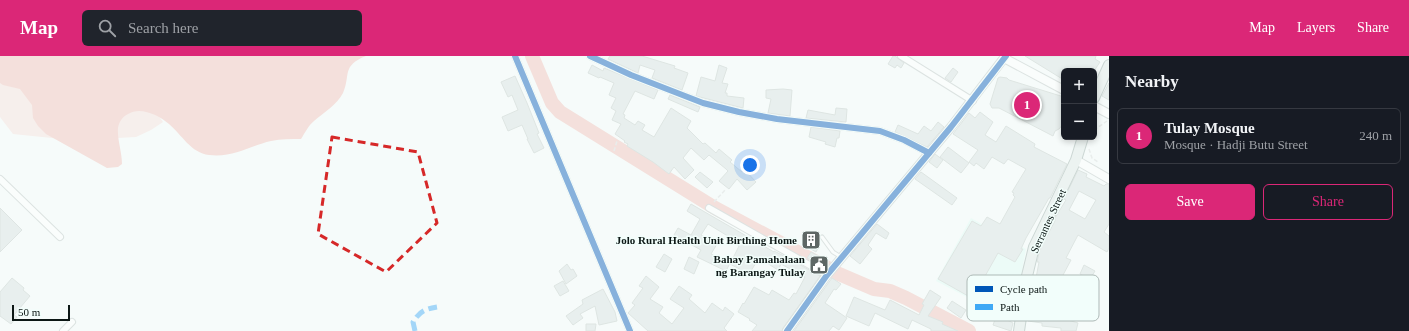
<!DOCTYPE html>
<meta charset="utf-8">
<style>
body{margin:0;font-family:"Times New Roman",serif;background:#20242c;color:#f1f3f6}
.controls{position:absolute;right:12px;top:12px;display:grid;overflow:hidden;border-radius:6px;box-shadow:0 2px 6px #0003}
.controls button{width:36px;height:36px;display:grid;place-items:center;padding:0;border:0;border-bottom:1px solid #363941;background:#171b24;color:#f1f3f6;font:20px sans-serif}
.scale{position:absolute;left:12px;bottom:10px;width:58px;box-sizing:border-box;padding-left:4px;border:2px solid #0c1715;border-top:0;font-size:11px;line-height:14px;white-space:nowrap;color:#0c1715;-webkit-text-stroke:3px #f2fefb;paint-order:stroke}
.you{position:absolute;left:750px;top:109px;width:14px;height:14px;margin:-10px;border:3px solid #fff;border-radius:50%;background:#1a73e8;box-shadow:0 0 0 6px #1a73e833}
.badge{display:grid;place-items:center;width:26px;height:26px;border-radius:50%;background:#db2777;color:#fff;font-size:13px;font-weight:700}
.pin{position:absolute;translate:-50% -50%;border:2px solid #fff;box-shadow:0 1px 4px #0006}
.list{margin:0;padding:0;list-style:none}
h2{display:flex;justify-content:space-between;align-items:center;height:52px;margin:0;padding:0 16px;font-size:17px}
h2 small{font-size:13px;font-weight:400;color:#9ea1a6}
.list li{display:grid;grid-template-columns:26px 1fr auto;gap:12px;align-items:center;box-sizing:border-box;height:56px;margin:0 8px 8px;padding:0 8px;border:1px solid #363941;border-radius:6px}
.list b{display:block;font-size:15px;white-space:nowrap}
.list p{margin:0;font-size:13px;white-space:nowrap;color:#9ea1a6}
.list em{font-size:13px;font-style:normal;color:#9ea1a6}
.actions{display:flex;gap:8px;padding:12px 16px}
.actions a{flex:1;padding:9px 0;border:1px solid #db2777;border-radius:6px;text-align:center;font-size:14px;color:#db2777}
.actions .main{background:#db2777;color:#fff}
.icon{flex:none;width:22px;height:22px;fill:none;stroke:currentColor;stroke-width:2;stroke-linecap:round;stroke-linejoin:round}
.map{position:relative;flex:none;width:1109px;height:275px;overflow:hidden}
header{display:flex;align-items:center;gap:24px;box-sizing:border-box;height:56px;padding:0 20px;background:#db2777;color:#fff}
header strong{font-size:19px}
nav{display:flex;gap:22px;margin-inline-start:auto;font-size:14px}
.search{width:280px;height:36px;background:#20242c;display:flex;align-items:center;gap:10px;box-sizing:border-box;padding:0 14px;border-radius:6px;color:#9ea1a6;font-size:15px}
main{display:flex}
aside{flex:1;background:#171b24}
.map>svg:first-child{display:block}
.built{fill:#e1faf4}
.green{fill:#f6dfdb}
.water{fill:#f1bfb8}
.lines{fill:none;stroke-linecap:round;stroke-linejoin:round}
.river{stroke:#f1bfb8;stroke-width:14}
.building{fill:#d8e1df;stroke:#c1cac7;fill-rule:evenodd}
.service-casing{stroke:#bdc5c4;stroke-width:5}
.minor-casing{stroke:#bdc5c4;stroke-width:8}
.tertiary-casing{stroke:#bdc5c4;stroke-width:10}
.primary-casing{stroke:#98aaa6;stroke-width:12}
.path{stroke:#d9dbdb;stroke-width:1.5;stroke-dasharray:4 2;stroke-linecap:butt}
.service{stroke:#fefefe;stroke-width:3}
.minor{stroke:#fefefe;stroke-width:6}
.tertiary{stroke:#fefefe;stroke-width:8}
.primary{stroke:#e0e8e6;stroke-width:10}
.quiet{stroke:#3fa9f5;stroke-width:5;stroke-dasharray:10 5;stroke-linecap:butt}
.cycleway-casing{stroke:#f2fefb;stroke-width:8}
.cycleway{stroke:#0057b8;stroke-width:6}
.marked{fill:none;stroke:#d62828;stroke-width:3;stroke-dasharray:8 5;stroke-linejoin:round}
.labels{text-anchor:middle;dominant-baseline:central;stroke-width:3;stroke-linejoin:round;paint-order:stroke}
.street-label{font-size:11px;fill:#0c1715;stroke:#f2fefb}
.poi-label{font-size:11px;font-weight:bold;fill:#0c1715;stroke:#f2fefb;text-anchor:end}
.key{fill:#f2fefb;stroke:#adb9b6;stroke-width:1}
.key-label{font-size:11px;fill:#0c1715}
</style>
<header>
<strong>Map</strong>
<div class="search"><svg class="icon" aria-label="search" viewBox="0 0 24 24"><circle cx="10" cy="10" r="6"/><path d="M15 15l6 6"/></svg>Search here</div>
<nav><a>Map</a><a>Layers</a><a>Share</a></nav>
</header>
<main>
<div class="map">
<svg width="1109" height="275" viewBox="0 0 1109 275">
<rect width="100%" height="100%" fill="#f5fbfa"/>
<path class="built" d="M971 162 1026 193 1013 265 936 225Z"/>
<path class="green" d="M0 0 154 53 163 66 151 74 136 81 117 82 62 83 13 78 0 61Z"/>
<path class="water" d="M0 0H366C341 10 351 19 343 37 337 49 323 57 314 65 308 70 305 77 301 83 291 83 281 83 271 85 249 90 233 102 209 99 191 97 182 79 169 68 159 59 140 50 128 58 122 61 119 66 118 72 117 83 122 96 122 108L118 111 107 112 46 78 38 70 33 62 32 49 20 33 3 29 0 27Z"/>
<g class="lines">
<path class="river" d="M532 0 552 47 560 56 715 152 839 218 874 233 890 235 906 242 969 275"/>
</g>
<g class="building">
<path d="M610 0H642L675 10 674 12 688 17 682 34 652 22 655 14 640 9 638 17 608 3Z"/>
<path d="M893 0H895L904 7 901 12 897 9 895 12 888 8Z"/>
<path d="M1025 0H1096L1095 3 1100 6 1094 15H1064V24Z"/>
<path d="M592 9 603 15 604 12 658 34 654 43 635 35 623 58 625 59 624 62 635 69 638 65 645 69 642 74 654 81 671 52 691 65 687 72 703 88 705 87 716 97 719 93 732 104 730 106 742 116 744 113 756 126 747 134 737 123 729 133 719 125 728 115 726 113 709 99 704 104 691 92 683 102 694 114 685 123 674 111 669 118 653 106 627 90 628 88 624 86 625 85 615 78 621 68 612 64 616 55 611 52 616 42 609 39 614 27 600 21 599 22 588 17Z"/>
<path d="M719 9 727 12 722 27 728 28 725 37H727V40L744 42 743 52 696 40 701 21 715 25Z"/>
<path d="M953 12 958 16 951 26 945 22Z"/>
<path d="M515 20 527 47 539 77 537 78 544 92 534 97 527 83H528L522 69 508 75 502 61 518 54 512 39 508 41 501 26Z"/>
<path d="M1000 21 1007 22 1009 24 1064 41V67L1059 73 1055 75 1053 80 999 52H992L990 48 998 22Z"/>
<path d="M1109 27V44L1102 40Z"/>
<path d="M783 33 792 34 790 60 768 57 771 43 766 42V34Z"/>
<path d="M670 39 700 51 698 56 668 43Z"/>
<path d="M836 52 847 53 846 66 806 62 808 54 835 59Z"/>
<path d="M980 56 993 66 985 79 996 86 1006 70 1035 88 1034 91 1067 108 1050 142H1049L1026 182 1021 193H1023L1015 206 998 197 984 222 1002 232 983 263 971 255 977 245 938 223 972 165 981 170 987 161 1000 168 1015 141 1013 139 1014 137 1012 136 1026 113 1008 103 1004 108 992 101 984 113 976 107 974 110 969 106 978 94 953 78 969 57 975 62Z"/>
<path d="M938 66 944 71 927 91 895 76 898 69 918 78 924 70 931 75Z"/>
<path d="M811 71 840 75 839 82H837L835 91 825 88 826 86 809 81Z"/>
<path d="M948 91 969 107 961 117 940 101Z"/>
<path d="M935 98 943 104 937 112 929 106Z"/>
<path d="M1078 114 1087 118 1086 121 1104 130 1106 128H1109V168L1104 176 1109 180V192L1107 196 1078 179 1066 202 1071 204 1063 219 1065 220 1061 239 1067 240 1065 250H1063L1061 262 1078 267 1076 275H1061V272L1042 270V267L1028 265 1039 206H1037L1040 193 1055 165V162L1066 144 1064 143ZM1079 135 1096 144 1085 163 1069 154Z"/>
<path d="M700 116 713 126 707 132 695 121Z"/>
<path d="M921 116 957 142 952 149 915 123Z"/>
<path d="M691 148 774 196V195L786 201 820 220 783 272 782 275H752L757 269 749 264 750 263 738 256 743 247 744 248 754 231 769 239 772 234 789 244 794 237 796 238 805 221 781 208 778 214 759 202 749 218 730 208 739 190 735 188 736 185 708 168 701 179 717 188 711 198 730 207 726 215 697 201 701 194 674 179 678 172 691 179 700 163 687 155Z"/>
<path d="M0 152 22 174 0 196Z"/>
<path d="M877 168 889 177 886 183 876 177 868 189 872 193 860 208 850 200Z"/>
<path d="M812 177 817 181 813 187 819 190 816 196 804 189Z"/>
<path d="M811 196 826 204 823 211 807 202Z"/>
<path d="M664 198 672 203 665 216 656 211Z"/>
<path d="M689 201 699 206 694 218 684 213Z"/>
<path d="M567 208 571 214 573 213 577 220 566 228 559 215Z"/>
<path d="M1084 209 1095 215 1090 223 1080 218Z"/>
<path d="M646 220 659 231 650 243 663 251 659 257 672 268 684 252 670 243 679 230 692 239 689 243 705 257 712 247 723 255 725 251 734 258 724 272 727 275H648L628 257 635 249 632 247 643 232 639 230Z"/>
<path d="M12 222 24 232 23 234 30 240 14 259 17 261 11 268 0 260V236Z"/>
<path d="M832 222 841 228 836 234 834 233 825 247 847 262 839 274 833 270 829 275H794Z"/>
<path d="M563 225 569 235 560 240 554 230Z"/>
<path d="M603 233 615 256 617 265 599 269 595 250 580 258 583 262 573 269 566 260 583 248 582 244Z"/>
<path d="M930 234 941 241 928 260 943 266 942 268 958 275H931V273L912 264 908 273 875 257 869 270 846 260 854 241 885 254 890 244 919 259 924 249 922 248Z"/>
<path d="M1002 244 1015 251 1007 264 1013 267 1011 275 993 269Z"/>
<path d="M952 245 966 254 961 262 947 252Z"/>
<path d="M586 268H596L595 275H586Z"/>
</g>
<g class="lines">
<g class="service-casing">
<path id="service" d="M822 181 833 196 841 201"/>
</g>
<g class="minor-casing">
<g id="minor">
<path d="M515 0 630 275"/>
<path d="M590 0 631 19 703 47 739 56 777 63 880 75 904 84 929 97"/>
<path d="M901 0 973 45"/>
<path d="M0 123 60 181"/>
<path d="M709 152 827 219"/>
<path d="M63 275 72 266"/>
</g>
</g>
<g class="tertiary-casing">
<g id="tertiary">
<path d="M1094 50 1109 58"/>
<path d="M1076 104 1109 123"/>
<path d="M787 275 827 219 951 71 1004 2 1064 34"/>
</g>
</g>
<g class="primary-casing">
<g id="primary">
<path d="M1094 42 1109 9"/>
<path d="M1019 275 1027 220 1034 191 1076 104 1083 81"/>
</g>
</g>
<g class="path">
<path d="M1094 74 1107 65"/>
<path d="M1094 80 1097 82"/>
<path d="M1089 93 1092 102 1098 106"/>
<path d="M614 95 617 85"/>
<path d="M714 146 726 133"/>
</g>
<use href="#service" class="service"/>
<use href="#minor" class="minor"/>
<use href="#tertiary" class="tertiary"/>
<use href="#primary" class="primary"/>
<path class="quiet" d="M415 275 413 266C420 255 425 253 437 251"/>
<g class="cycleway-casing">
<g id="cycleway">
<path d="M515 0 630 275"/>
<path d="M590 0 631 19 703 47 739 56 777 63 880 75 904 84 929 97"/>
<path d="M787 275 827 219 951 71 1006 0"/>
</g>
</g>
<use href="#cycleway" class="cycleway"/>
</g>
<path d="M0 0H1109V275H0ZM332 81 418 96 437 167 386 216 318 178Z" fill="#f5fbfa" fill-opacity=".55" fill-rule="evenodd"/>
<path class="marked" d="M332 81 418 96 437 167 386 216 318 178Z"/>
<defs>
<g id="building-square" transform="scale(1)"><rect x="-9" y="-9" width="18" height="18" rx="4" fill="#5e6765" stroke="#f2fefb"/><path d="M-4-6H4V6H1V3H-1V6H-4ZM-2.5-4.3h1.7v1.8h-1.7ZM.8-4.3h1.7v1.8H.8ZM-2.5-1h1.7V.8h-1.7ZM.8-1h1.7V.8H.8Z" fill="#fff"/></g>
<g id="civic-square" transform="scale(1)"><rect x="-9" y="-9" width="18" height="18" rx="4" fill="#5e6765" stroke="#f2fefb"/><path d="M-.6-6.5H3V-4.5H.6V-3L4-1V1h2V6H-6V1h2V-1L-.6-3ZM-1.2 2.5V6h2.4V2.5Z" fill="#fff"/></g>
</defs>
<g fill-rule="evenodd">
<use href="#building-square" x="811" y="184"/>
<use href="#civic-square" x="819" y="209"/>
</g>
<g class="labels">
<g class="street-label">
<text transform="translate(1048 165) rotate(-65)">Serrantes Street</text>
</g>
<g class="poi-label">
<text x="797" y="184">Jolo Rural Health Unit Birthing Home</text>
<text x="805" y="203">Bahay Pamahalaan<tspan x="805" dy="13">ng Barangay Tulay</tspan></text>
</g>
</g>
<rect x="967" y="219" width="132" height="46" rx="6" class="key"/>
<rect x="975" y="230" width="18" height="6" fill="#0057b8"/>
<rect x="975" y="248" width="18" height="6" fill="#3fa9f5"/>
<g class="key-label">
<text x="1000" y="237">Cycle path</text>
<text x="1000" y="255">Path</text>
</g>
</svg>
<div class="controls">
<button>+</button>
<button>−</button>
</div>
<div class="scale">50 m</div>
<div class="you"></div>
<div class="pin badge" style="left:1027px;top:49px">1</div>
</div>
<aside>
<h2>Nearby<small></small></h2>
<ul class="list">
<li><span class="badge">1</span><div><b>Tulay Mosque</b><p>Mosque · Hadji Butu Street</p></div><em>240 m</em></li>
</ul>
<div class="actions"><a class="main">Save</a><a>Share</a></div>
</aside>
</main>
